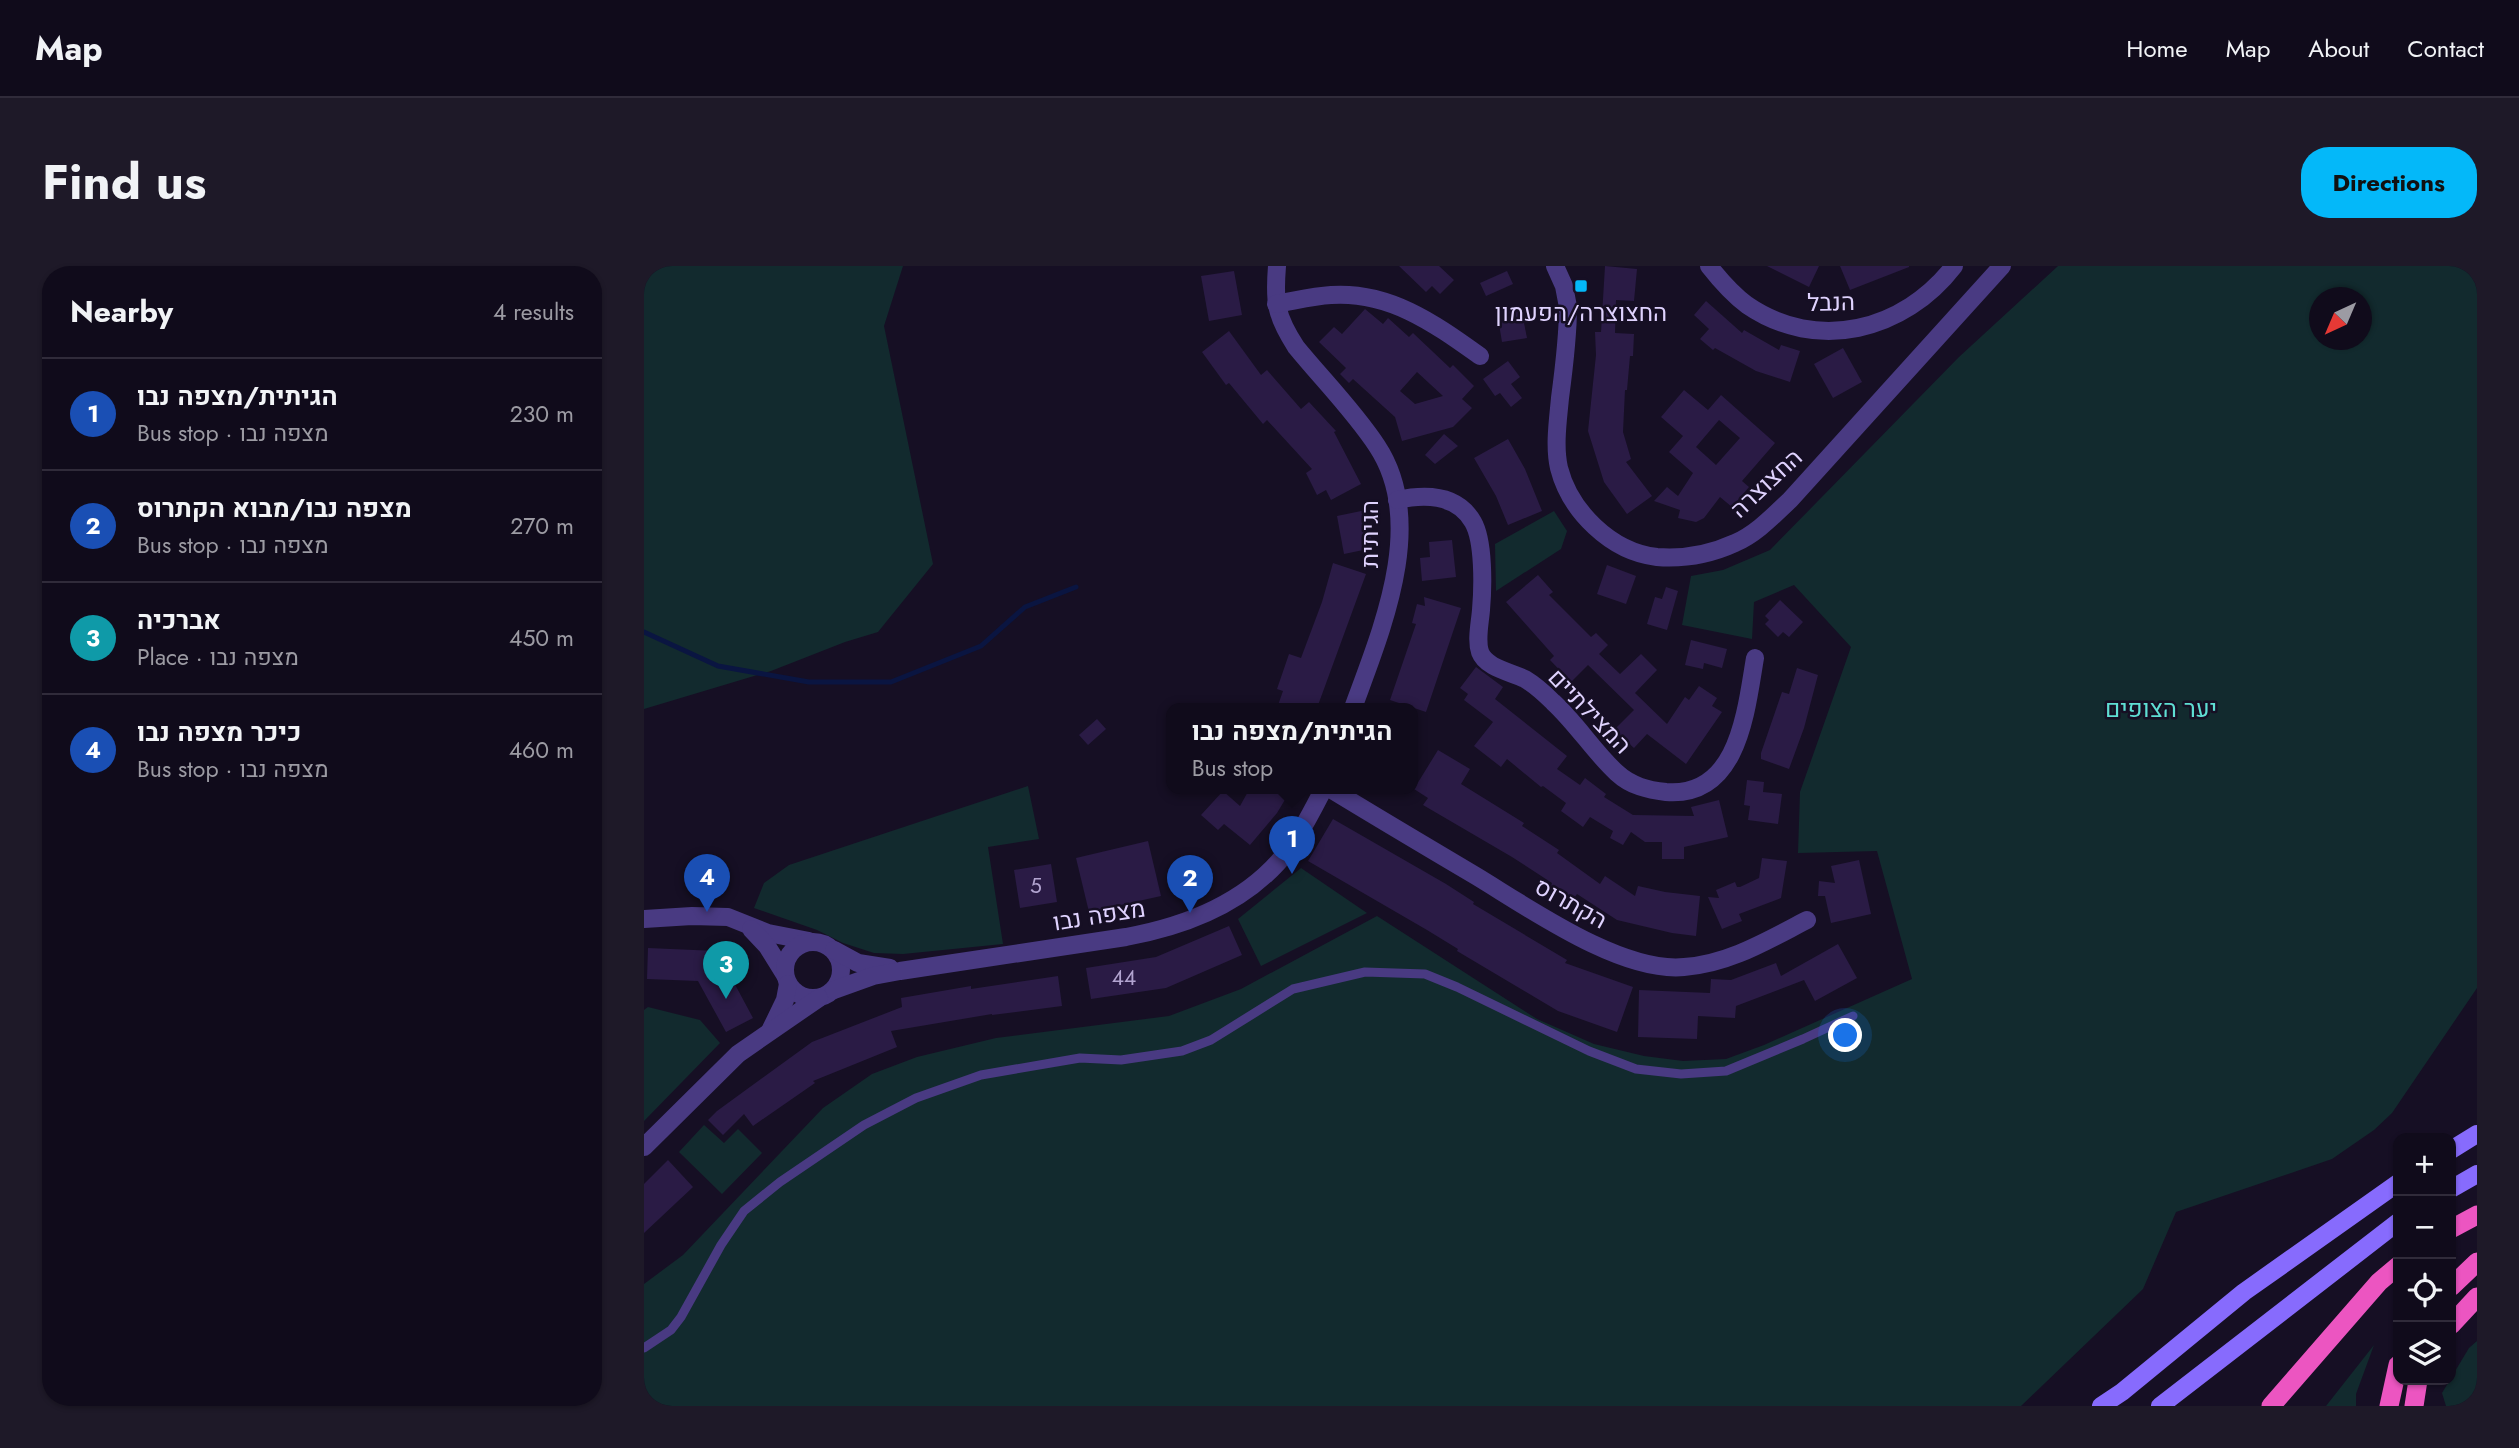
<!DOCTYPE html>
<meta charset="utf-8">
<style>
body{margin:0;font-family:Jost,Heebo,sans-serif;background:#1e1928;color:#f1f3f6}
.controls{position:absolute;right:21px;bottom:21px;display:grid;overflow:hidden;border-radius:14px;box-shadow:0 2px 5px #0004}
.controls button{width:63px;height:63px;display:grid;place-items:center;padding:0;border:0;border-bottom:2px solid #302b3a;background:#100b1b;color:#f1f3f6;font:35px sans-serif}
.compass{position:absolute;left:1665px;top:21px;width:63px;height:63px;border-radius:50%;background:#100b1b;box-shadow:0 2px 5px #0004;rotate:224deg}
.you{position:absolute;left:1202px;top:770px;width:24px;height:24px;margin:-18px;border:5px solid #fff;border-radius:50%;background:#1a73e8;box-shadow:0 0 0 10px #1a73e833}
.badge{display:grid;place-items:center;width:46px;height:46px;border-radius:50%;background:#04b8f9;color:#fff;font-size:23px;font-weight:700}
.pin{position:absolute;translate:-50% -58px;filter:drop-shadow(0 2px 4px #0008)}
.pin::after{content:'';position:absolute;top:37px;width:24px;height:21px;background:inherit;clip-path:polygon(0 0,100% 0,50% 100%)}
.popup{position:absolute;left:522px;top:437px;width:252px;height:91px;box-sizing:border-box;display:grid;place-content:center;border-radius:14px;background:#100b1b;filter:drop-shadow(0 2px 5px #0005);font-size:23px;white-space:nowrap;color:#9c9ba3}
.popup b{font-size:26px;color:#f1f3f6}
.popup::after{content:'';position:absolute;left:50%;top:100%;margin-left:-14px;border:14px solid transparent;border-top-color:#100b1b}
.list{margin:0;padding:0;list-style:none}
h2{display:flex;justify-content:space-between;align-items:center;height:91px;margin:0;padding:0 28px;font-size:30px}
h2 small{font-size:23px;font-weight:400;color:#9c9ba3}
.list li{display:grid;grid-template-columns:46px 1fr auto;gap:21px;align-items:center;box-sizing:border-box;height:112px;padding:0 28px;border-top:2px solid #302b3a}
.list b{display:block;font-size:26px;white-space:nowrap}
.list p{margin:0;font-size:23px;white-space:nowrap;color:#9c9ba3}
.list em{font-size:23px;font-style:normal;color:#9c9ba3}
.icon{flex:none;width:38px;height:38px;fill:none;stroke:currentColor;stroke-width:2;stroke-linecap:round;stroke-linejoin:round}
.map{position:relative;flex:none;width:1833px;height:1140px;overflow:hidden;border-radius:28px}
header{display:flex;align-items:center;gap:42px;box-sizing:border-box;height:98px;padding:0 35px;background:#100b1b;border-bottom:2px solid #302b3a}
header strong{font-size:33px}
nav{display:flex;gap:38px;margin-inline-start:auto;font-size:24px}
.intro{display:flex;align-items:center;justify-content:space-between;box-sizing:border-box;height:168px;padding:0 42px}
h1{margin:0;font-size:49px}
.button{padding:18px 32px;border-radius:28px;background:#04b8f9;color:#111;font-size:24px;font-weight:700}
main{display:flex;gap:42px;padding:0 42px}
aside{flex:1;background:#100b1b;border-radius:28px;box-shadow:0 2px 5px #0004}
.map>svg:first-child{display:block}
.green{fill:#122a2e;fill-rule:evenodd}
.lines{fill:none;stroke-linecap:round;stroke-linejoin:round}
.stream{stroke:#0a1541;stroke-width:5}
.building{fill:#2a1b45;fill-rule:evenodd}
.service{stroke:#493a82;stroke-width:9}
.minor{stroke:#493a82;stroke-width:18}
.tertiary{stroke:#493a82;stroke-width:18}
.secondary{stroke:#876bfd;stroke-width:18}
.trunk{stroke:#ec55c1;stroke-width:19}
.poi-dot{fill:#04b8f9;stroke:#160f24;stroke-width:2.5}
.labels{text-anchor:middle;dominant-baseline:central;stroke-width:5;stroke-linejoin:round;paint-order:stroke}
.number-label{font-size:21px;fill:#b2a4d0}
.street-label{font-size:24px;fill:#dfd2fe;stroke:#160f24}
.poi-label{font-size:24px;fill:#dfd2fe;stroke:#160f24}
.park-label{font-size:24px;fill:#5fded3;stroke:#160f24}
</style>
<header>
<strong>Map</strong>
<nav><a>Home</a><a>Map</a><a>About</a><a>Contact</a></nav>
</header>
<div class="intro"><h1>Find us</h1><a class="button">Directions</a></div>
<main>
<aside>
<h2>Nearby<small>4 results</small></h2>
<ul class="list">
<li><span class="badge" style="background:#1a4fb4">1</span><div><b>הגיתית/מצפה נבו</b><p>Bus stop · מצפה נבו</p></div><em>230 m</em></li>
<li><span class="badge" style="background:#1a4fb4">2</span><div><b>מצפה נבו/מבוא הקתרוס</b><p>Bus stop · מצפה נבו</p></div><em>270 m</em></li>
<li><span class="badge" style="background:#0f9aa8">3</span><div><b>אברכיה</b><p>Place · מצפה נבו</p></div><em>450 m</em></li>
<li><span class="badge" style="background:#1a4fb4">4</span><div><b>כיכר מצפה נבו</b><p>Bus stop · מצפה נבו</p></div><em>460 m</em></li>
</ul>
</aside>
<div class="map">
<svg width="1833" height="1140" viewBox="0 0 1833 1140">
<rect width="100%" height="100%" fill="#160f24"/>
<g class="green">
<path d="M0 0H259L240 60 289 298 234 366 201 376 127 405 0 443Z"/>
<path d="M1414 0H1833V722L1748 847 1730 864 1688 893 1532 946 1499 1023 1377 1140H0V1018L39 989 179 842 228 808 273 791 352 772 525 750 597 723 733 650 893 753 950 778 1000 790 1039 795 1082 793 1120 779 1268 713 1233 585 1154 587 1156 526 1207 381 1150 319 1110 336 1108 373 1038 359 1047 310 1079 304 1126 284 1315 91ZM1675 32H1717V74H1675Z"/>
<path d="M910 245 923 265 917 283 852 325 851 278Z"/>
<path d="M384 520 395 573 344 581 359 678 259 688 230 687 199 677 173 664 110 642 120 617 145 599Z"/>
<path d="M657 602 723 647 617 700 594 653Z"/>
<path d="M4 741 56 754 76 777 0 855V744Z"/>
<path d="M60 859 80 877 94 863 118 887 78 928 35 886Z"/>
<path d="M1833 1075V1140H1802L1798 1127 1825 1082Z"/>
<path d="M1730 1079 1712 1128V1140H1682Z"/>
</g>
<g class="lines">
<path class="stream" d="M0 366 74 400 165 416H247L337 380 381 341 432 321"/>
</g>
<g class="building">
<path d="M755 0H795L810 14 796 28 788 20 782 26Z"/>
<path d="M961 0 993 3 990 35 972 34 971 67 990 68 989 90H986L983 124H981L979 166 987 193 982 196 1008 230 983 248 960 216 944 165 952 89 951 66H957Z"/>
<path d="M1123 0H1175L1165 21Z"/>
<path d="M1196 0H1265V1L1206 24Z"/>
<path d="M590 5 598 49 565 55 557 10Z"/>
<path d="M863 5 869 18 842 30 836 17Z"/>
<path d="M1062 35 1098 67 1100 64 1135 84 1137 79 1156 85 1146 116 1112 105 1071 82 1069 84 1056 73 1065 63 1050 49Z"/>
<path d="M877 42 883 72 858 76 853 46Z"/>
<path d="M721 43 739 58 744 52 765 71 769 67 806 102 809 99 830 120 818 133 828 142 809 161 758 175 751 151 709 113 705 117 696 108 702 102 675 76 690 61 698 68ZM773 106 799 130 771 138 756 125Z"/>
<path d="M585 65 617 109 623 104 657 143 665 136 692 165 690 166 717 218 687 234 682 224 673 229 662 207 668 203 623 154 619 158 585 117 582 119 558 86Z"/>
<path d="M1199 82 1218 116 1189 132 1170 98Z"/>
<path d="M864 95 876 111 867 118 878 132 867 141 856 127 851 130 839 113Z"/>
<path d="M1040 124 1064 144 1077 129 1131 177 1098 215 1105 221 1088 241 1076 231 1060 252 1052 256 1034 252 1036 244 1010 235 1023 221 1034 230 1049 207 1025 186 1039 170 1017 151ZM1075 154 1096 172 1072 199 1052 181Z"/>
<path d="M800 168 814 180 791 198 781 189Z"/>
<path d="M864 173 881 203 898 245 864 259 852 230 830 192Z"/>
<path d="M722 244 729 282 700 288 693 250Z"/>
<path d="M808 274 812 311 778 315 776 292 786 291 785 276Z"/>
<path d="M689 297 722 308 673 442H633L639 425 633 423 645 388 657 392 678 336Z"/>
<path d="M963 299 992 310 982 338 953 328Z"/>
<path d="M894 309 909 326 905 329 947 371 952 367 964 379 955 388 976 408 997 388 1013 404 991 427 1023 458 1041 431 1045 434 1055 420 1073 432 1068 440 1078 446 1042 498 1003 468 990 482 970 464 990 444 944 399 927 416 906 394 910 390 862 336Z"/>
<path d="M1022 321 1034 325 1023 364 1003 358 1011 331 1018 333Z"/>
<path d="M780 331 817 342 782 446 746 434 772 358 768 357 773 338 781 340Z"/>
<path d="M1136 334 1159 356 1145 371 1139 366 1134 371 1121 358 1125 354 1121 350Z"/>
<path d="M1047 374 1083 383 1078 402 1060 397 1059 403 1041 399Z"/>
<path d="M832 401 859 421 851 433 923 490 913 503 936 519 941 512 962 528 960 531 989 549 1050 550 1047 541 1075 534 1084 571 1040 581V593H1018V576H1001L987 566 979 579 966 572 969 565 946 551 939 561 917 545 922 537 899 520 897 521 863 493 857 501 830 480 849 456 820 434 824 428 816 422Z"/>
<path d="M1153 402 1174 409 1160 462 1145 503 1117 493V487L1138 426 1145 428Z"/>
<path d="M453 453 462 463 444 479 435 469Z"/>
<path d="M794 484 826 503 817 518 880 557 878 560 915 584 913 587 956 618 961 610 991 630 994 620 1021 626 1056 630 1052 670 1028 667 973 654 933 628 928 635 907 620 908 617 868 591 779 539 784 532 770 523Z"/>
<path d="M1103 514 1120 516 1119 526 1138 528 1134 558 1104 554 1106 540 1100 539Z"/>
<path d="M606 522H648L633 547 606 579 580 558 574 564 557 549 579 525 596 540Z"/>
<path d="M689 553 802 618 830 636 829 638 923 694 921 697 989 721 973 766 914 745 813 685 814 683 783 664 664 595Z"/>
<path d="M504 575 517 630 445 646 432 592Z"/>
<path d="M1118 592 1143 595 1137 632 1095 648 1098 655 1078 663 1064 631 1075 632 1072 624 1091 616 1093 621H1096L1115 612Z"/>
<path d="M1215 594 1227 648 1187 657 1181 630H1174L1175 615 1191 617 1187 600Z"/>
<path d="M407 598 413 636 376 642 370 604Z"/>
<path d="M585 660 598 689 522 722 447 733 442 702 512 691Z"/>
<path d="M1194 678 1213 712 1171 735 1160 714 1092 740 1091 752 1054 750 1053 773 994 771 995 724 1066 727 1067 713 1087 714 1132 697 1137 710Z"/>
<path d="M4 682 73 685 109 752 82 766 54 715 3 713Z"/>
<path d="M414 710 418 740 348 749V748L247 765 253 781 169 815 171 817 109 860 100 848 79 869 64 854 73 845 168 776 258 741 257 732 327 720V723Z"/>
<path d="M24 894 49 921 0 967V918Z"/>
</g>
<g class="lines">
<path class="service" d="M0 1082 27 1064 37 1051 77 979 100 945 136 916 220 859 272 832 337 809 436 792 477 794 538 785 567 774 649 723 721 706 781 708 813 721 945 785 992 803 1037 808 1082 805 1159 773 1209 750"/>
<g class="minor">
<path d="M633 0C630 37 632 50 652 81 679 114 710 145 733 180 784 257 737 365 709 442"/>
<path d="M1065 0C1076 14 1088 28 1103 39 1173 87 1260 65 1310 0"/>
<path d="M632 38C650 35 669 30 687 29 746 25 791 58 836 90"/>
<path d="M753 234C781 228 813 228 829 256 840 275 839 321 837 344 836 357 832 374 836 386 842 402 867 406 881 413 891 419 901 428 909 436 933 458 950 486 973 507 987 520 1004 524 1022 526 1095 532 1102 444 1111 392"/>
<path d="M685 522C734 552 783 581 832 610 885 642 977 707 1040 701 1085 698 1124 674 1163 654"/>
<path d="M0 653 48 650 84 651 124 667 165 675"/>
<path d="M107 663 123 680 141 709"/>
<circle cx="169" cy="704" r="28"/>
<path d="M190 684 214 697 246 702"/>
<path d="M190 724 229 710 256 705 482 671C543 660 606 635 645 583 659 564 669 543 680 522"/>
<path d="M126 765 141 734 144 718"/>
<path d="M0 881 94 788 175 732"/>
</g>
<path class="tertiary" d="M911 0 920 20 924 41C924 72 920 102 916 132 914 154 910 180 915 202 926 245 967 286 1013 291 1039 293 1067 288 1091 277 1112 268 1129 250 1146 234L1358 0"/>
<g class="secondary">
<path d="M1807 884 1833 868"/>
<path d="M1807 923 1833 908"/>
<path d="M1457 1140 1478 1126 1600 1026 1754 917"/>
<path d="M1516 1140 1754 956"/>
</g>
<g class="trunk">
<path d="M1807 963 1833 949"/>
<path d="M1807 1021 1833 996"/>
<path d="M1807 1059 1833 1031"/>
<path d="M1627 1140 1735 1016 1754 1000"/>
<path d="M1745 1140 1754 1099"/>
<path d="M1770 1140 1774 1114"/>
</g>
</g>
<rect class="poi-dot" x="930" y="13" width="14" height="14" rx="3.5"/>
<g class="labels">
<g class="number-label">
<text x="392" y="620">5</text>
<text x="480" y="712">44</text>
</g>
<g class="street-label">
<text transform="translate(1187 36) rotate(-1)">הנבל</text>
<text transform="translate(1122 217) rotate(-43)">החצוצרה</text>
<text transform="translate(725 268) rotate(-90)">הגיתית</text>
<text transform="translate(946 445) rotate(46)">המצילתיים</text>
<text transform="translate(927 637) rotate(29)">הקתרוס</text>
<text transform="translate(455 649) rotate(-9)">מצפה נבו</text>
</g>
<g class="poi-label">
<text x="937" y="46">החצוצרה/הפעמון</text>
</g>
<g class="park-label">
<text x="1517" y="442">יער הצופים</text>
</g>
</g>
</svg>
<div class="controls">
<button>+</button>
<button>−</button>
<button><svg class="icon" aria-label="locate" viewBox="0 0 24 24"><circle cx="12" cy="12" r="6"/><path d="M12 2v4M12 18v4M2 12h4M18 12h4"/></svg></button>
<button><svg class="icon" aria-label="layers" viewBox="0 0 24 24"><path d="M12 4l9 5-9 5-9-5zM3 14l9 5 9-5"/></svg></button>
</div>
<svg class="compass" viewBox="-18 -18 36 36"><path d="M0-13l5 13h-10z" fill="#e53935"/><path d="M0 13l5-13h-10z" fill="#9c9ba3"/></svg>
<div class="you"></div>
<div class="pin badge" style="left:648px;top:608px;background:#1a4fb4">1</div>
<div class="popup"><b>הגיתית/מצפה נבו</b>Bus stop</div>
<div class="pin badge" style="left:546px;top:647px;background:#1a4fb4">2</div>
<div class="pin badge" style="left:82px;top:733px;background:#0f9aa8">3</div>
<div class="pin badge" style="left:63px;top:646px;background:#1a4fb4">4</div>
</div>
</main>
